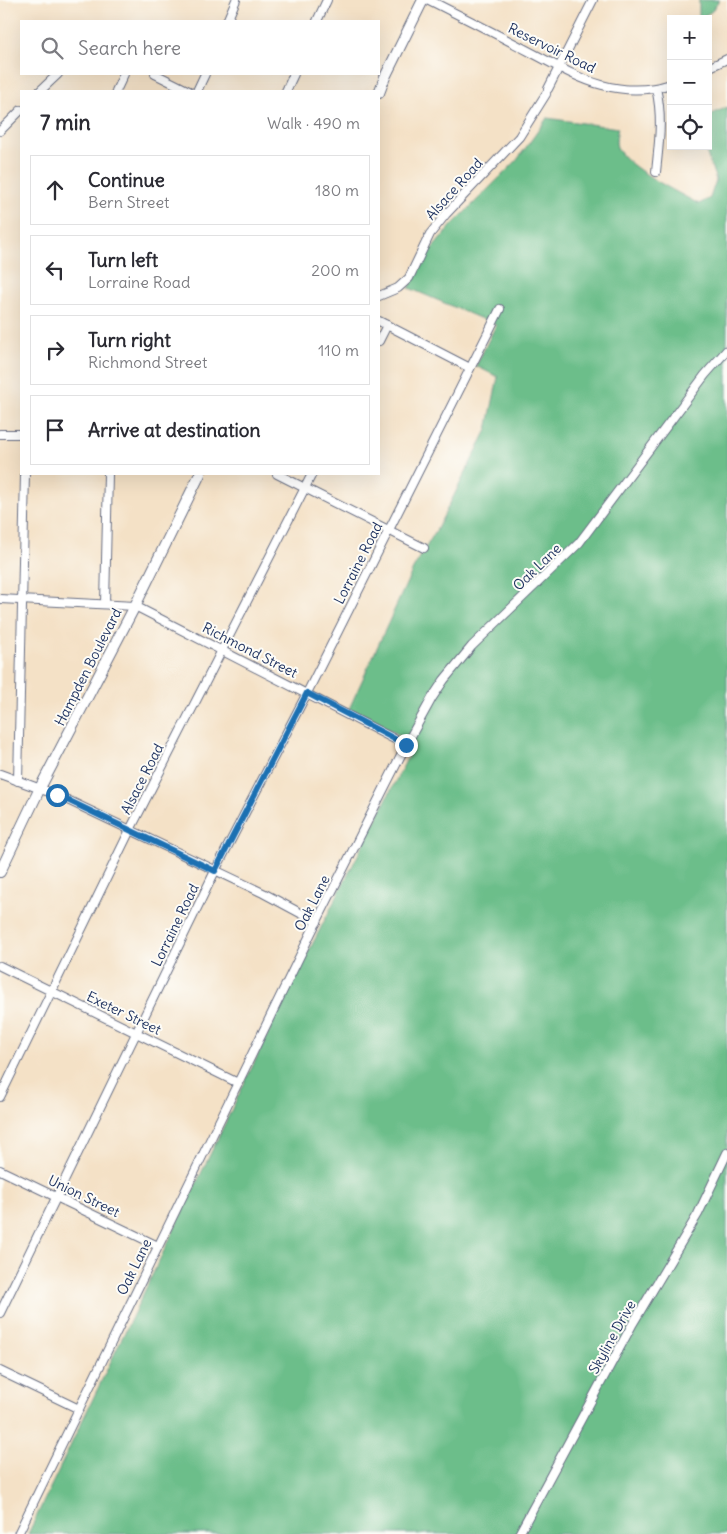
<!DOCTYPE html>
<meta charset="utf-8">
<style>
body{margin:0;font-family:Delius,sans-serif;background:#f7f7f7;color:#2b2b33}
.controls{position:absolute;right:15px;top:15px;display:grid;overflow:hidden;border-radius:0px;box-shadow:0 5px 20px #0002}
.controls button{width:45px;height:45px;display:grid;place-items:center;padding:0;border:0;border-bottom:1px solid #e1e1e2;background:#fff;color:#2b2b33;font:25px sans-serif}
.stop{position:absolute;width:15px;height:15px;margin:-11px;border:4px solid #1f6fb2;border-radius:50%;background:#fff}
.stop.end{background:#1f6fb2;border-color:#fff;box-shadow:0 1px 5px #0008}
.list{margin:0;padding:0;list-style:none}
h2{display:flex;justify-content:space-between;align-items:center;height:65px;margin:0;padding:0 20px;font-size:21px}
h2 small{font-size:16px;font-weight:400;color:#7c7c81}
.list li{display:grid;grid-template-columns:32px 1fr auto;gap:15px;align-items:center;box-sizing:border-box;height:70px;margin:0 10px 10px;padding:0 10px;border:1px solid #e1e1e2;border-radius:0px}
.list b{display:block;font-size:19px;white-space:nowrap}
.list p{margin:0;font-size:16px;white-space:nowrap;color:#7c7c81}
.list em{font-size:16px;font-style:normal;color:#7c7c81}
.icon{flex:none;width:28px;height:28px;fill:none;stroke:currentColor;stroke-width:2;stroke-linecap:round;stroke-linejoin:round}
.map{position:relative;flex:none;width:727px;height:1534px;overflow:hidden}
.search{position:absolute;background:#fff;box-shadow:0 5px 20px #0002;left:20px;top:20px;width:360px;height:55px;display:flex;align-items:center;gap:12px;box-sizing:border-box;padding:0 18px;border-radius:0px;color:#7c7c81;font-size:19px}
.panel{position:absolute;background:#fff;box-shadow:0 5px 20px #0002;left:20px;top:90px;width:360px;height:385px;border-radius:0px}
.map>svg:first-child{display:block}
.forest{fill:#6cbe8a;stroke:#447674}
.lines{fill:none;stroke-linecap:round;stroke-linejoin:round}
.minor-casing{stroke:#676d82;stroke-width:10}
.major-casing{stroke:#676d82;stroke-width:12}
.minor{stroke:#fff;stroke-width:8}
.major{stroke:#fff;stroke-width:10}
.route{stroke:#1f6fb2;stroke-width:6}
.labels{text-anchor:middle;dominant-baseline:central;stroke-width:4;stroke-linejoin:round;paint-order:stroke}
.street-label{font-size:14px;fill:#1b2f5e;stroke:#fdfcf7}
</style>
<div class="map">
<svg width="727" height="1534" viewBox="0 0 727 1534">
<rect width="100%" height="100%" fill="#fdfcf7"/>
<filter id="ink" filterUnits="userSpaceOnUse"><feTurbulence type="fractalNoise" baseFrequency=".02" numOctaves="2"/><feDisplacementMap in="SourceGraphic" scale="10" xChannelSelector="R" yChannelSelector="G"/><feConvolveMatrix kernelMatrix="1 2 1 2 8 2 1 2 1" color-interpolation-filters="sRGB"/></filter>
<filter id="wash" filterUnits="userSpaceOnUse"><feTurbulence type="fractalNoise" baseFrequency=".0096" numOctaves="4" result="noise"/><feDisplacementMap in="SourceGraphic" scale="20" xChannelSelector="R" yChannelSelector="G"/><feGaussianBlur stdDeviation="1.12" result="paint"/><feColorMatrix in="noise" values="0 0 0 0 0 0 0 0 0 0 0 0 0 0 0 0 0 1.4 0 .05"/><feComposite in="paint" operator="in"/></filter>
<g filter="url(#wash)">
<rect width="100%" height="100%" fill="#f4e1c6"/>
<g class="forest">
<path d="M699 0H719L711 12 699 18Z"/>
<path d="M727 107V1534H28L289 990 415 743 349 709 413 569 438 527 487 430 498 377 476 366 496 325 409 288 430 251 454 223 517 160 547 118 618 128C617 134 615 142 617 147 625 167 679 193 699 204L710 198 716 180 704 146H708V116Z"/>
</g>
</g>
<g filter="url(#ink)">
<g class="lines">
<g class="minor-casing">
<g id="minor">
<path d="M429 0C465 18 500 36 536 55 557 66 579 79 602 85 624 91 649 91 671 84"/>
<path d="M227 21 236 0"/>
<path d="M317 21 327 0"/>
<path d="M708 68 727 59"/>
<path d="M155 74 189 91"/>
<path d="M548 89 593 0"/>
<path d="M40 91 58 74"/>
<path d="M116 91 124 74"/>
<path d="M197 91 205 74"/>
<path d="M286 91 294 74"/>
<path d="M0 131 21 110"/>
<path d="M656 172C659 142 663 118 656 88"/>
<path d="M379 296 398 288 409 278 430 234 446 214 519 137 546 94"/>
<path d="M379 321 470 368"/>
<path d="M379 341 387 325"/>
<path d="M0 434H21"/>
<path d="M277 474 424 548"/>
<path d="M0 599 135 606 406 745"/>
<path d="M105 604 108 474"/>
<path d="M0 774 57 795 263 893 317 922"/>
<path d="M18 781 25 474"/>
<path d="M0 966 238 1083"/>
<path d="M0 1097 130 830 312 474"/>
<path d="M0 1170 158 1246"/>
<path d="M0 1313 215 871 307 693 500 309"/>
<path d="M0 1371 79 1409"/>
<path d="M18 1534 312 931 406 745 432 698 444 680 472 646 579 543 705 375 727 350"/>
<path d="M519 1534 632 1325 698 1214 727 1153"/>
</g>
</g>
<g class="major-casing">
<g id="major">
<path d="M379 93 385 77 423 0"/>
<path d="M0 872 40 788 135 606 200 474"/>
</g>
</g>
<use href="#minor" class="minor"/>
<use href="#major" class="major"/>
</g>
</g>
<g class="lines" filter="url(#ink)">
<path class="route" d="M57 795 215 871 307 693 406 745"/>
</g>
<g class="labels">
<g class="street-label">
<text transform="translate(552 48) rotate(26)">Reservoir Road</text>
<text transform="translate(454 189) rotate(-48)">Alsace Road</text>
<text transform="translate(358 563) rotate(-63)">Lorraine Road</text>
<text transform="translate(537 567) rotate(-44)">Oak Lane</text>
<text transform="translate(250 650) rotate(27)">Richmond Street</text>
<text transform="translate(88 667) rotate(-63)">Hampden Boulevard</text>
<text transform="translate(142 779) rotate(-63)">Alsace Road</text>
<text transform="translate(312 903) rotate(-63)">Oak Lane</text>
<text transform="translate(175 925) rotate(-64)">Lorraine Road</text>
<text transform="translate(124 1013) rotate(26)">Exeter Street</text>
<text transform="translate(84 1196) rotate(26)">Union Street</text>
<text transform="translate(134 1267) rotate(-64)">Oak Lane</text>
<text transform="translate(612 1337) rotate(-61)">Skyline Drive</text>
</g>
</g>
</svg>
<div class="controls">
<button>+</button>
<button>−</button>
<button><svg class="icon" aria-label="locate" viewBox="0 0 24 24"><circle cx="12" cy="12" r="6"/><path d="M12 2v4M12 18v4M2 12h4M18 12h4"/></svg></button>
</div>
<div class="stop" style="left:57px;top:795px"></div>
<div class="stop end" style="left:406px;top:745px"></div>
<div class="search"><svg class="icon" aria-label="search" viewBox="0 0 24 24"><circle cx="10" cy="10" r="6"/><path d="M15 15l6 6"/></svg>Search here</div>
<section class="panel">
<h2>7 min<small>Walk · 490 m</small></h2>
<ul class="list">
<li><svg class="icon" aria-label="ahead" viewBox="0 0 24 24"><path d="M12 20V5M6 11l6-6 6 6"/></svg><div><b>Continue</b><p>Bern Street</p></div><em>180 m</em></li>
<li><svg class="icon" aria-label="left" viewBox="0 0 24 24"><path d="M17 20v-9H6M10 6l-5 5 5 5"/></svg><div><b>Turn left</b><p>Lorraine Road</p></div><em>200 m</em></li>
<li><svg class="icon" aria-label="right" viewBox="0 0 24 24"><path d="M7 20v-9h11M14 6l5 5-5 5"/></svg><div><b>Turn right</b><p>Richmond Street</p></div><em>110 m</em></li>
<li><svg class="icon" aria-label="arrive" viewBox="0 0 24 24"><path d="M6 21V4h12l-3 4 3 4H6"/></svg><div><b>Arrive at destination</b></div></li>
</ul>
</section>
</div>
